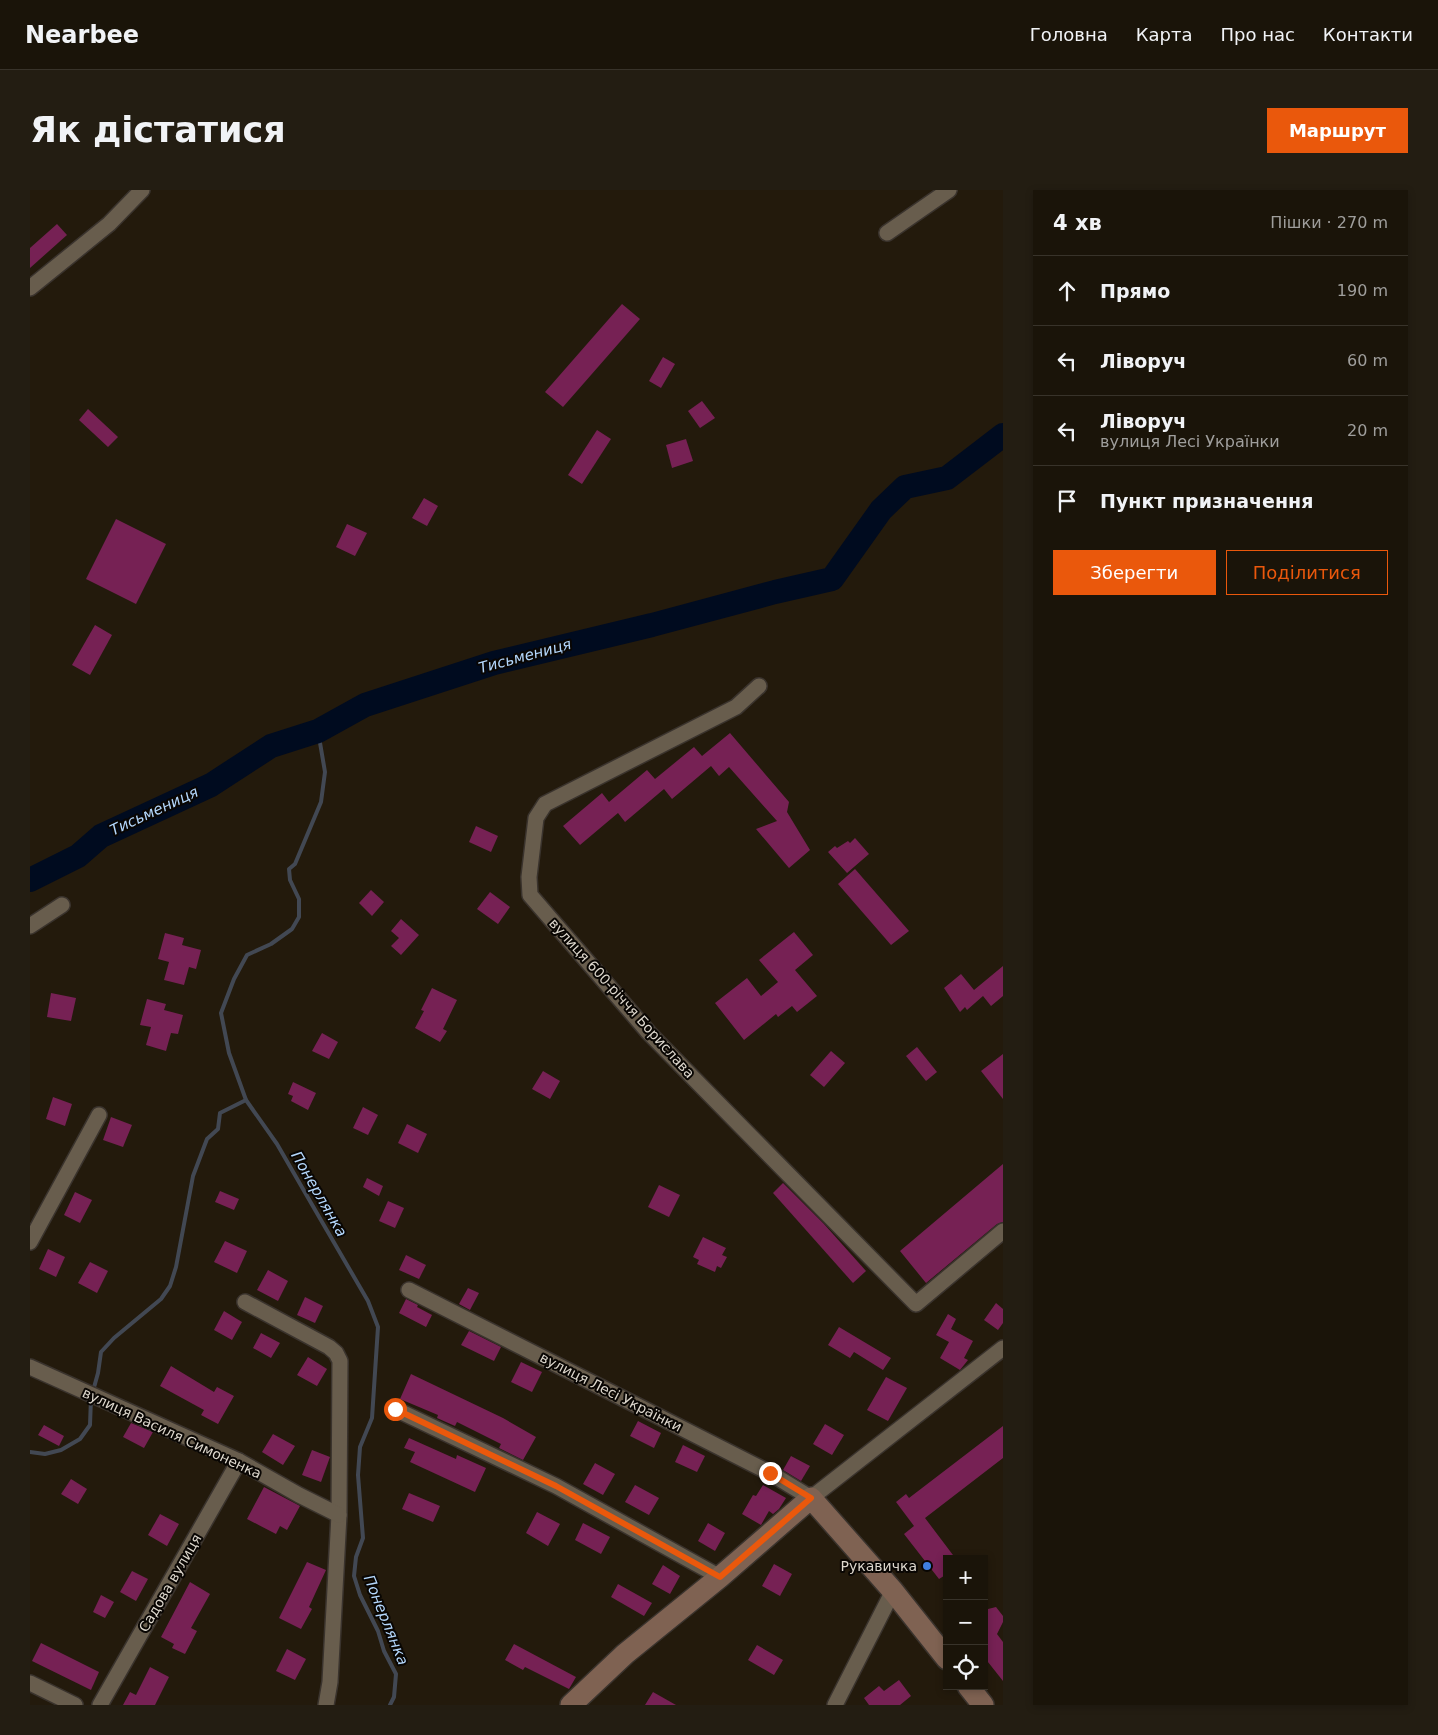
<!DOCTYPE html>
<html lang="uk">
<meta charset="utf-8">
<style>
body{margin:0;font-family:"DejaVu Sans",sans-serif;background:#231d12;color:#f1f3f6}
.controls{position:absolute;right:15px;bottom:15px;display:grid;overflow:hidden;border-radius:0px;box-shadow:0 2px 8px #0003}
.controls button{width:45px;height:45px;display:grid;place-items:center;padding:0;border:0;border-bottom:1px solid #38332a;background:#1a1409;color:#f1f3f6;font:25px sans-serif}
.stop{position:absolute;width:15px;height:15px;margin:-11px;border:4px solid #ea580c;border-radius:50%;background:#fff}
.stop.end{background:#ea580c;border-color:#fff;box-shadow:0 1px 5px #0008}
.list{margin:0;padding:0;list-style:none}
h2{display:flex;justify-content:space-between;align-items:center;height:65px;margin:0;padding:0 20px;font-size:21px}
h2 small{font-size:16px;font-weight:400;color:#9f9e9c}
.list li{display:grid;grid-template-columns:32px 1fr auto;gap:15px;align-items:center;box-sizing:border-box;height:70px;padding:0 20px;border-top:1px solid #38332a}
.list b{display:block;font-size:19px;white-space:nowrap}
.list p{margin:0;font-size:16px;white-space:nowrap;color:#9f9e9c}
.list em{font-size:16px;font-style:normal;color:#9f9e9c}
.actions{display:flex;gap:10px;padding:15px 20px}
.actions a{flex:1;padding:11px 0;border:1px solid #ea580c;border-radius:0px;text-align:center;font-size:18px;color:#ea580c}
.actions .main{background:#ea580c;color:#fff}
.icon{flex:none;width:28px;height:28px;fill:none;stroke:currentColor;stroke-width:2;stroke-linecap:round;stroke-linejoin:round}
.map{position:relative;flex:none;width:973px;height:1515px;overflow:hidden;border-radius:0px}
header{display:flex;align-items:center;gap:30px;box-sizing:border-box;height:70px;padding:0 25px;background:#1a1409;border-bottom:1px solid #38332a}
header strong{font-size:24px}
nav{display:flex;gap:28px;margin-inline-start:auto;font-size:18px}
.intro{display:flex;align-items:center;justify-content:space-between;box-sizing:border-box;height:120px;padding:0 30px}
h1{margin:0;font-size:35px}
.button{padding:12px 22px;border-radius:0px;background:#ea580c;color:#fff;font-size:18px;font-weight:700}
main{display:flex;gap:30px;padding:0 30px}
aside{flex:1;background:#1a1409;border-radius:0px;box-shadow:0 2px 8px #0003}
.map>svg:first-child{display:block}
.lines{fill:none;stroke-linecap:round;stroke-linejoin:round}
.stream{stroke:#424853;stroke-width:4}
.river{stroke:#000b1f;stroke-width:24}
.building{fill:#762154}
.street-casing{stroke:#3a332d;stroke-width:18}
.secondary-casing{stroke:#3a332d;stroke-width:24}
.street{stroke:#685d4d;stroke-width:15}
.secondary{stroke:#7f6252;stroke-width:21}
.route{stroke:#ea580c;stroke-width:6}
.shop-dot{fill:#3f7fe0;stroke:#090603;stroke-width:2}
.labels{text-anchor:middle;dominant-baseline:central;stroke-width:4;stroke-linejoin:round;paint-order:stroke}
.street-label{font-size:14px;fill:#ddd7cd;stroke:#090603}
.poi-label{font-size:14px;fill:#ddd7cd;stroke:#090603;text-anchor:end}
.water-label{font-size:15px;font-style:italic;fill:#b4d7fc;stroke:#090603}
</style>
<header>
<strong>Nearbee</strong>
<nav><a>Головна</a><a>Карта</a><a>Про нас</a><a>Контакти</a></nav>
</header>
<div class="intro"><h1>Як дістатися</h1><a class="button">Маршрут</a></div>
<main>
<div class="map">
<svg width="973" height="1515" viewBox="0 0 973 1515">
<rect width="100%" height="100%" fill="#231a0c"/>
<g class="lines">
<g class="stream">
<path d="M288 541 295 582 291 612 265 674 259 679 260 690 269 709V727L262 739 241 754 217 765 204 789 191 823 199 863 216 910 247 954 288 1025 338 1111 348 1137 342 1228 330 1257 328 1285 333 1348 326 1367 324 1386 330 1405 348 1441 354 1461 366 1484 364 1507 360 1515"/>
<path d="M63 1201 68 1183 71 1162 84 1148 131 1109 140 1096 146 1077 163 986 177 949 188 939 190 923 216 910"/>
<path d="M0 1262 15 1264 31 1260 50 1249 60 1235 61 1208"/>
</g>
<path class="river" d="M0 690 48 666 71 646 181 595 241 556 288 541 335 515 464 473 622 435 745 402 802 389 851 320 875 297 917 288 973 245"/>
</g>
<g class="building">
<path d="M27 34 37 45 0 78V58Z"/>
<path d="M592 114 610 129 533 217 515 202Z"/>
<path d="M633 167 645 174 631 198 619 191Z"/>
<path d="M672 211 685 228 670 238 658 221Z"/>
<path d="M58 219 88 247 78 257 49 230Z"/>
<path d="M567 240 581 249 552 294 538 285Z"/>
<path d="M656 249 663 271 642 278 636 255Z"/>
<path d="M394 308 408 316 397 336 382 328Z"/>
<path d="M86 329 136 354 106 414 56 389Z"/>
<path d="M317 334 337 343 325 366 306 357Z"/>
<path d="M65 435 82 445 60 485 42 475Z"/>
<path d="M700 543 759 612 757 622 780 660 759 678 726 639 747 631 699 577 689 586 681 576 642 609 634 599 595 632 588 623 550 655 533 636 572 603 579 612 617 580 625 589 664 557 672 566Z"/>
<path d="M446 636 468 646 461 662 439 652Z"/>
<path d="M825 648 839 664 817 683 798 662 805 656 807 658 818 651 820 653Z"/>
<path d="M825 679 879 741 861 755 808 694Z"/>
<path d="M341 700 354 712 342 726 329 713Z"/>
<path d="M460 702 480 717 468 734 447 719Z"/>
<path d="M371 729 389 745 371 765 361 756 369 748 361 741Z"/>
<path d="M764 742 783 765 765 780 787 806 767 822 762 816 748 827 746 824 714 850 685 813 717 788 731 806 748 792 729 770Z"/>
<path d="M135 743 154 748 152 755 171 760 166 779 159 777 154 795 134 790 139 772 128 769Z"/>
<path d="M973 776V806L961 816 953 806 937 820 935 817 930 822 914 798 931 784 944 800Z"/>
<path d="M402 798 427 810 413 839 417 841 410 852 385 838 394 821 391 820Z"/>
<path d="M21 803 46 808 41 831 17 827Z"/>
<path d="M117 809 136 814 134 820 153 825 148 844 141 843 136 861 116 855 121 837 110 835Z"/>
<path d="M292 843 308 852 299 869 282 861Z"/>
<path d="M887 857 907 882 896 891 876 866Z"/>
<path d="M801 861 815 873 794 897 780 885Z"/>
<path d="M973 864V909L951 881Z"/>
<path d="M513 881 530 891 520 909 502 899Z"/>
<path d="M263 892 286 903 278 920 261 911 263 906 258 904Z"/>
<path d="M23 907 42 914 35 936 16 929Z"/>
<path d="M333 917 348 925 338 945 323 938Z"/>
<path d="M81 927 102 935 93 957 73 950Z"/>
<path d="M377 934 397 944 388 963 368 953Z"/>
<path d="M973 974V1032L967 1034 896 1093 870 1061Z"/>
<path d="M337 988 353 996 349 1006 333 997Z"/>
<path d="M753 993 794 1034 836 1081 823 1093 743 1003Z"/>
<path d="M629 995 650 1005 639 1027 618 1017Z"/>
<path d="M190 1001 209 1009 204 1020 185 1012Z"/>
<path d="M45 1002 62 1010 50 1033 34 1025Z"/>
<path d="M358 1011 374 1018 365 1038 349 1031Z"/>
<path d="M673 1047 696 1058 692 1065 697 1067 691 1078 687 1076 685 1082 667 1074 669 1070 663 1067Z"/>
<path d="M195 1051 217 1061 207 1083 184 1072Z"/>
<path d="M18 1059 35 1067 26 1087 9 1079Z"/>
<path d="M376 1065 396 1075 389 1089 369 1080Z"/>
<path d="M60 1072 78 1081 67 1103 48 1093Z"/>
<path d="M238 1080 258 1091 248 1111 227 1100Z"/>
<path d="M438 1098 449 1103 440 1120 429 1114Z"/>
<path d="M275 1107 293 1116 285 1133 267 1125Z"/>
<path d="M376 1109 388 1115 387 1117 402 1125 396 1137 369 1123Z"/>
<path d="M966 1113 973 1119V1133L968 1140 954 1130Z"/>
<path d="M194 1121 212 1132 202 1150 184 1140Z"/>
<path d="M918 1124 926 1129 921 1139 943 1151 934 1168 938 1170 930 1180 910 1168 919 1152 906 1145Z"/>
<path d="M809 1137 861 1168 853 1180 824 1162 820 1168 798 1155Z"/>
<path d="M439 1141 471 1157 464 1171 431 1155Z"/>
<path d="M231 1143 250 1153 241 1168 223 1158Z"/>
<path d="M278 1167 297 1179 287 1196 267 1185Z"/>
<path d="M491 1172 512 1182 502 1202 481 1192Z"/>
<path d="M141 1176 184 1202 187 1197 204 1206 188 1234 171 1225 174 1220 130 1196Z"/>
<path d="M381 1184 473 1228 506 1247 493 1270 469 1258 471 1254 427 1232 425 1236 407 1228 408 1225 370 1209Z"/>
<path d="M856 1187 877 1198 858 1231 837 1220Z"/>
<path d="M608 1231 631 1243 624 1258 600 1246Z"/>
<path d="M101 1233 123 1242 114 1258 93 1247Z"/>
<path d="M795 1234 814 1245 802 1265 783 1254Z"/>
<path d="M14 1235 34 1246 29 1256 8 1245Z"/>
<path d="M973 1236V1268L895 1328 926 1369H917V1384L909 1389 874 1344 884 1336 866 1312 876 1304 879 1308Z"/>
<path d="M243 1244 265 1256 253 1275 232 1262Z"/>
<path d="M379 1248 426 1269 427 1265 456 1278 445 1302 380 1272 385 1262 374 1258Z"/>
<path d="M653 1255 675 1266 667 1282 645 1272Z"/>
<path d="M282 1260 300 1267 291 1292 272 1285Z"/>
<path d="M761 1266 780 1276 771 1291 753 1280Z"/>
<path d="M565 1273 585 1284 573 1305 553 1294Z"/>
<path d="M41 1289 57 1299 48 1314 31 1304Z"/>
<path d="M605 1295 629 1308 619 1325 595 1312Z"/>
<path d="M733 1295 756 1308 749 1319 743 1324 739 1321 731 1335 712 1324 723 1305 726 1306Z"/>
<path d="M234 1297 270 1316 257 1340 250 1336 246 1344 217 1329Z"/>
<path d="M379 1303 410 1316 403 1332 372 1319Z"/>
<path d="M507 1322 530 1334 518 1356 496 1343Z"/>
<path d="M130 1324 149 1334 137 1356 118 1345Z"/>
<path d="M553 1333 580 1347 571 1364 545 1350Z"/>
<path d="M678 1333 695 1343 685 1361 668 1351Z"/>
<path d="M277 1372 296 1380 279 1417 282 1419 271 1439 249 1428Z"/>
<path d="M744 1374 762 1384 750 1406 732 1396Z"/>
<path d="M633 1375 650 1386 640 1404 622 1394Z"/>
<path d="M102 1381 118 1389 106 1411 90 1402Z"/>
<path d="M160 1392 180 1404 161 1438 167 1441 155 1464 142 1458 144 1454 131 1447Z"/>
<path d="M588 1394 622 1413 614 1426 581 1407Z"/>
<path d="M71 1405 84 1412 75 1428 63 1422Z"/>
<path d="M966 1417 973 1426V1432L967 1444 973 1452V1491L954 1467V1420Z"/>
<path d="M11 1453 69 1482 61 1500 2 1471Z"/>
<path d="M484 1454 546 1487 539 1499 495 1477 493 1480 475 1470Z"/>
<path d="M727 1455 753 1470 744 1485 718 1470Z"/>
<path d="M257 1459 276 1469 265 1490 246 1481Z"/>
<path d="M120 1477 139 1487 125 1515H93L100 1502 106 1505Z"/>
<path d="M869 1490 881 1506 870 1515H839L834 1508 849 1496 854 1501Z"/>
<path d="M623 1502 646 1515H615Z"/>
</g>
<g class="lines">
<g class="street-casing">
<g id="street">
<path d="M857 43 919 0"/>
<path d="M0 98 79 34 112 0"/>
<path d="M729 496 706 517 515 614 506 628 499 687 500 705 619 843 886 1114 973 1041"/>
<path d="M0 736 32 715"/>
<path d="M0 1052 69 925"/>
<path d="M379 1100 740 1283 781 1308 973 1158"/>
<path d="M215 1112 299 1157 306 1163 310 1171 309 1325 300 1492 296 1515"/>
<path d="M0 1177 209 1271 269 1305 309 1325"/>
<path d="M365 1219 526 1296 690 1387"/>
<path d="M0 1493 45 1515"/>
<path d="M70 1515 209 1271"/>
<path d="M805 1515 863 1401"/>
</g>
</g>
<g class="secondary-casing">
<g id="secondary">
<path d="M938 1496 953 1515"/>
<path d="M541 1515 595 1464 690 1387 781 1308 863 1401 917 1469"/>
</g>
</g>
<use href="#street" class="street"/>
<use href="#secondary" class="secondary"/>
</g>
<g class="lines">
<path class="route" d="M365 1219 526 1296 690 1387 781 1308 740 1283"/>
</g>
<circle class="shop-dot" cx="897" cy="1376" r="5"/>
<g class="labels">
<g class="street-label">
<text transform="translate(592 808) rotate(48)">вулиця 600-річчя Борислава</text>
<text transform="translate(581 1202) rotate(27)">вулиця Лесі Українки</text>
<text transform="translate(142 1243) rotate(25)">вулиця Василя Симоненка</text>
<text transform="translate(140 1393) rotate(-60)">Садова вулиця</text>
</g>
<g class="poi-label">
<text x="887" y="1376">Рукавичка</text>
</g>
<g class="water-label">
<text transform="translate(495 466) rotate(-15)">Тисьмениця</text>
<text transform="translate(124 621) rotate(-25)">Тисьмениця</text>
<text transform="translate(289 1004) rotate(60)">Понерлянка</text>
<text transform="translate(356 1430) rotate(68)">Понерлянка</text>
</g>
</g>
</svg>
<div class="controls">
<button>+</button>
<button>−</button>
<button><svg class="icon" aria-label="locate" viewBox="0 0 24 24"><circle cx="12" cy="12" r="6"/><path d="M12 2v4M12 18v4M2 12h4M18 12h4"/></svg></button>
</div>
<div class="stop" style="left:365px;top:1219px"></div>
<div class="stop end" style="left:740px;top:1283px"></div>
</div>
<aside>
<h2>4 хв<small>Пішки · 270 m</small></h2>
<ul class="list">
<li><svg class="icon" aria-label="ahead" viewBox="0 0 24 24"><path d="M12 20V5M6 11l6-6 6 6"/></svg><div><b>Прямо</b></div><em>190 m</em></li>
<li><svg class="icon" aria-label="left" viewBox="0 0 24 24"><path d="M17 20v-9H6M10 6l-5 5 5 5"/></svg><div><b>Ліворуч</b></div><em>60 m</em></li>
<li><svg class="icon" aria-label="left" viewBox="0 0 24 24"><path d="M17 20v-9H6M10 6l-5 5 5 5"/></svg><div><b>Ліворуч</b><p>вулиця Лесі Українки</p></div><em>20 m</em></li>
<li><svg class="icon" aria-label="arrive" viewBox="0 0 24 24"><path d="M6 21V4h12l-3 4 3 4H6"/></svg><div><b>Пункт призначення</b></div></li>
</ul>
<div class="actions"><a class="main">Зберегти</a><a>Поділитися</a></div>
</aside>
</main>
